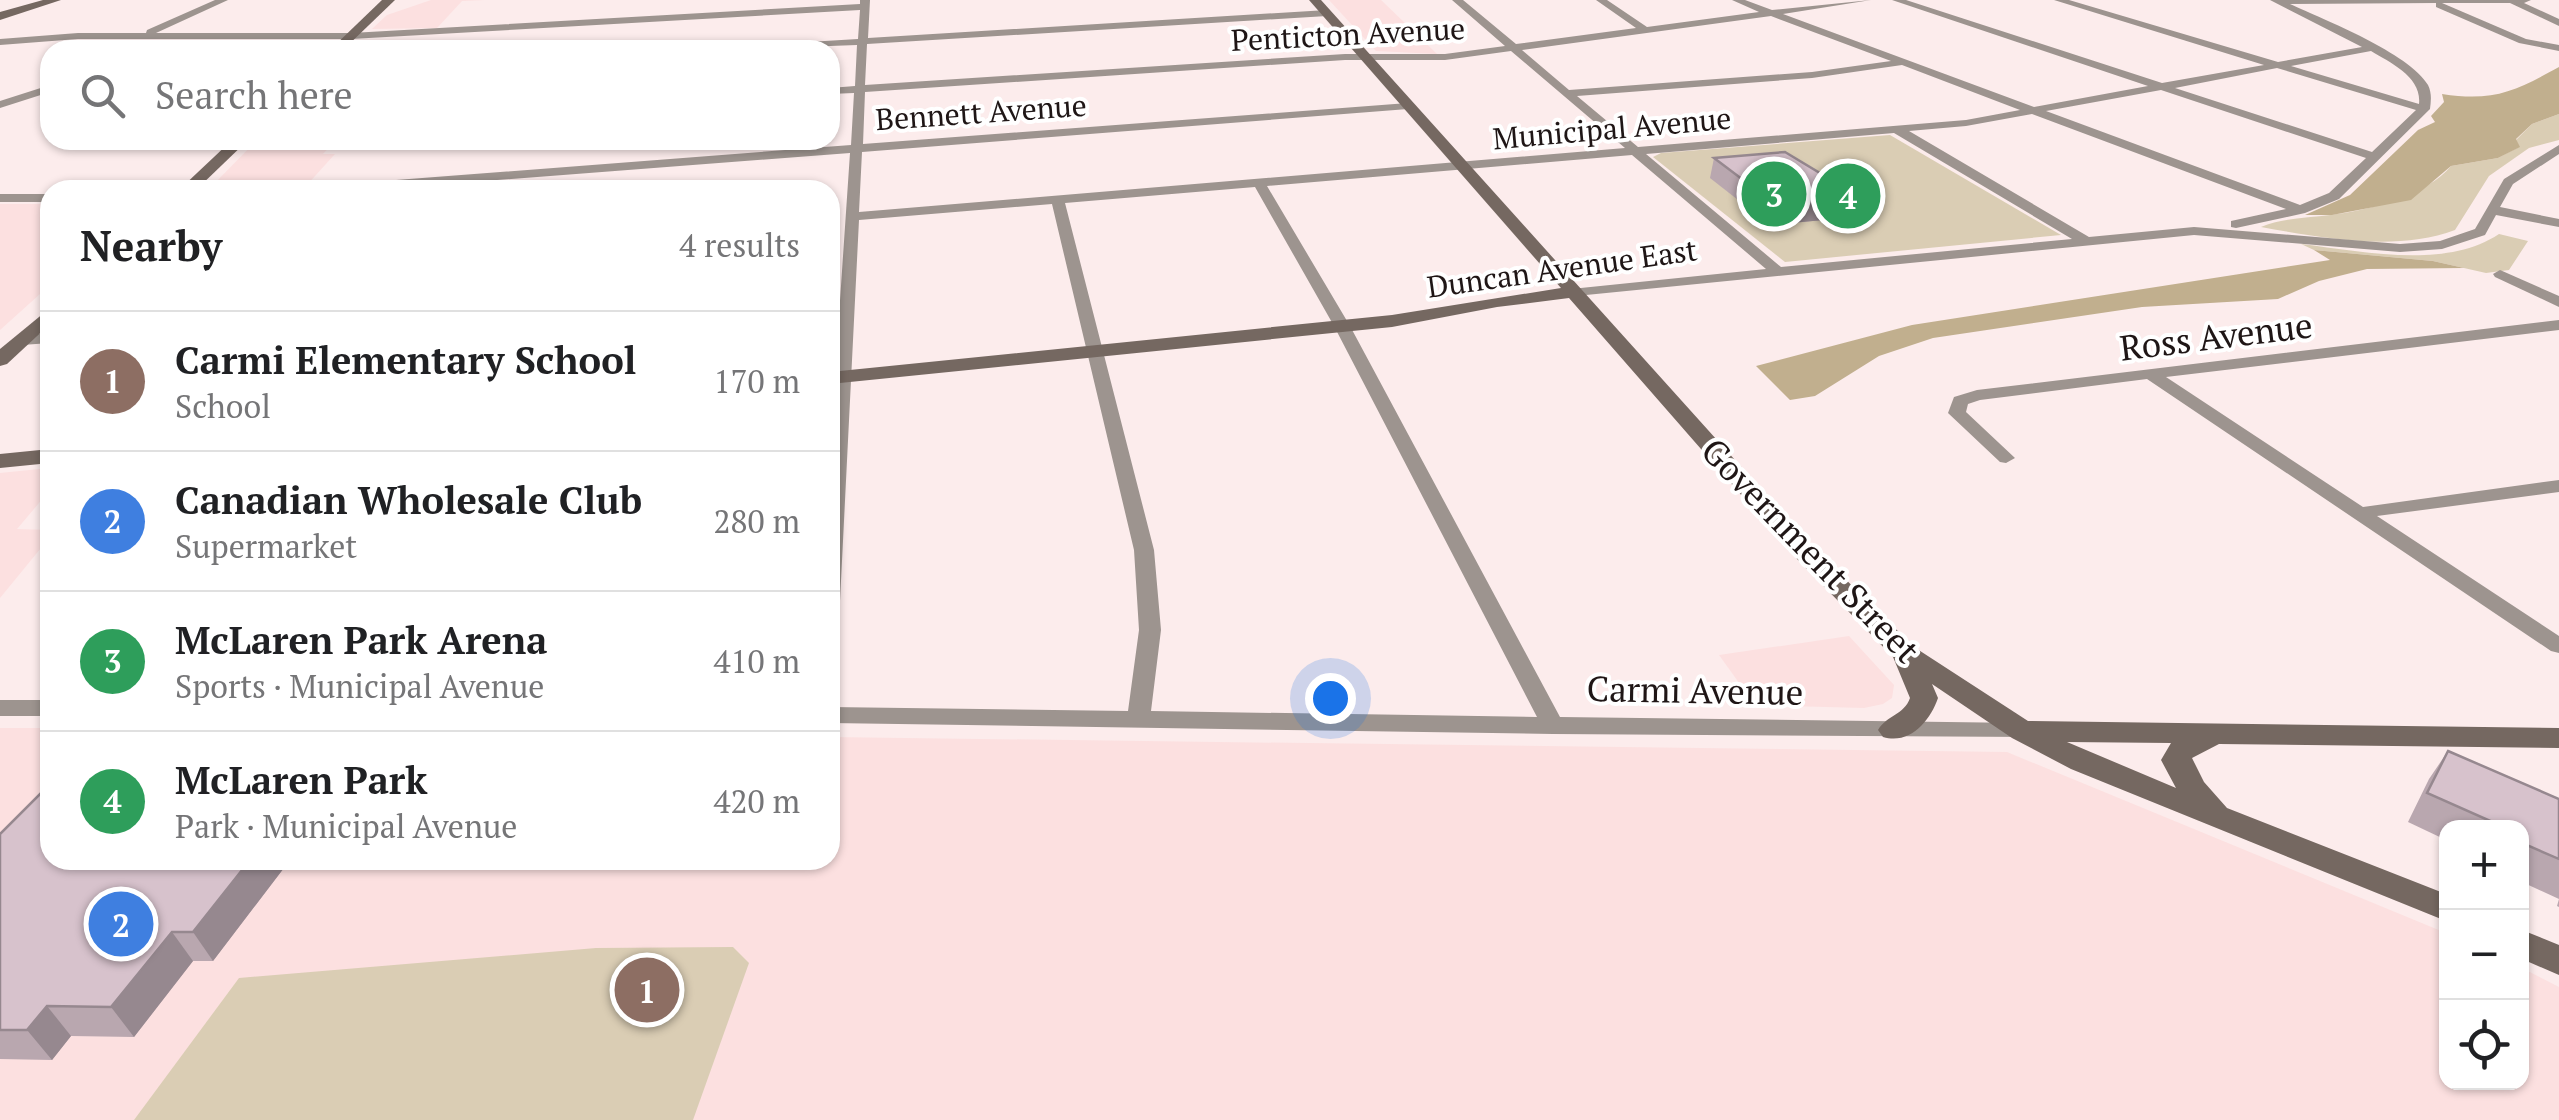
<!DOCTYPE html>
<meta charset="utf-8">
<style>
body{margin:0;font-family:"PT Serif",serif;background:#f2f2f2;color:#202124}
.controls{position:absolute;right:30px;bottom:30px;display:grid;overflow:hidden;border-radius:20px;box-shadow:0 2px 8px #0004}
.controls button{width:90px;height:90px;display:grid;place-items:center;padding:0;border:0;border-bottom:2px solid #e0e0e0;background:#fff;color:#202124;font:50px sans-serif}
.you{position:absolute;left:1330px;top:698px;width:35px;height:35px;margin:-25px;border:8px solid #fff;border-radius:50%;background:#1a73e8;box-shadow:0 0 0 15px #1a73e833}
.badge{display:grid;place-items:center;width:65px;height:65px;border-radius:50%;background:#111827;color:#fff;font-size:32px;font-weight:700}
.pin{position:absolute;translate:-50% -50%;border:5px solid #fff;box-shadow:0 2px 10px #0006}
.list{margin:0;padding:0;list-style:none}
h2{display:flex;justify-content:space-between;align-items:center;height:130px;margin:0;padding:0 40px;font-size:42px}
h2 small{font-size:32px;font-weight:400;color:#757577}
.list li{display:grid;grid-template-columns:65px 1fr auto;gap:30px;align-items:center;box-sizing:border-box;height:140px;padding:0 40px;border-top:2px solid #e0e0e0}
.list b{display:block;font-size:38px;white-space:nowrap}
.list p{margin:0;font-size:32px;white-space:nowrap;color:#757577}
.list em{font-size:32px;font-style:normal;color:#757577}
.icon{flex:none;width:55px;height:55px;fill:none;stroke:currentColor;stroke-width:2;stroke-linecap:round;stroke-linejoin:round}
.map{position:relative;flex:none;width:2559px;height:1120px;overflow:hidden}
.search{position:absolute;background:#fff;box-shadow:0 2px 8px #0004;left:40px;top:40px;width:800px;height:110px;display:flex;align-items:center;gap:25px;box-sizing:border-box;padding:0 35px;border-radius:30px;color:#757577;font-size:38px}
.panel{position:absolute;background:#fff;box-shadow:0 2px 8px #0004;left:40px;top:180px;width:800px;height:690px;border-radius:30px}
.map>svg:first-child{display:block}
.built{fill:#fce0e0}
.green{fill:#dacdb4}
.forest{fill:#c1af8e}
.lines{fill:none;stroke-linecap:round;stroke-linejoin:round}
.street{fill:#9d948f;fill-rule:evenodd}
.secondary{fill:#756861;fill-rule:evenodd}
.wall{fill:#b9a7af}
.shaded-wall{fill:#96888f}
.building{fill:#d7c2cc;stroke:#96888f;stroke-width:2.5}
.labels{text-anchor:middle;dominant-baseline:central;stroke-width:8;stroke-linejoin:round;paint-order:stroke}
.far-street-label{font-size:30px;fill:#1f1616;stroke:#fff}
.street-label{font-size:35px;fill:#1f1616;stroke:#fff}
</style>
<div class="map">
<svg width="2559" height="1120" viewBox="0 0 2559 1120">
<rect width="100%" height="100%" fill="#fcecec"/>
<g class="built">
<path d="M431 0H485L462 1 437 28 372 29 387 15Z"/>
<path d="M1329 0H1381L1437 54 1376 51Z"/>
<path d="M257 140H336L323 154H335L306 186 208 190Z"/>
<path d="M0 204H50V285L0 330Z"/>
<path d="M50 468V490L17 529 50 530V537L0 598V473Z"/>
<path d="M1849 636 1894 685 1892 698 1883 704 1864 708 1755 705 1719 655Z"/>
<path d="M0 728H50V860H830V737L2007 752 2446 933V1082H2522V968L2559 987V1120H0Z"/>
</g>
<g class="green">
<path d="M2559 114V140L2529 148 2489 176 2455 230C2396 252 2322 238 2261 227 2282 218 2307 218 2330 215 2366 211 2428 195 2451 166L2498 158 2519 147 2516 140 2532 124Z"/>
<path d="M1890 135 2061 235 1785 262 1653 157 1661 153Z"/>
<path d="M2499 234 2528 241 2509 270 2486 273 2433 261 2314 250 2301 244C2361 251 2445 270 2499 234Z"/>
<path d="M733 947 749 963 693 1120H134L239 978 596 948Z"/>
</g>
<g class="forest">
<path d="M2559 67V114L2532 124 2516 139 2520 147 2498 158 2451 166 2411 200 2332 215H2305L2350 195 2418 130 2435 122 2431 116 2444 102 2442 94C2494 102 2515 91 2559 67Z"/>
<path d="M2314 250 2433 261 2464 268 2367 269 2319 281 2278 299 2142 307 1933 338 1879 356 1815 396 1790 400 1756 366 1912 325 2330 260Z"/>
</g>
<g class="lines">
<g class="street">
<path d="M215 0H228L156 33H351L860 4V0H870L868 38 1327 10 1332 13 1327 16 867 44 865 85 1345 54H1445L1505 46 1452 0H1463L1516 44 1636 28 1596 0H1607L1647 27 1759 12 1732 0H1745L1772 10 1871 0 1783 14 2034 107 2148 86 1892 0H1906L2162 83 2264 65 2054 0H2069L2278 62 2362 47 2270 0H2531L2524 3 2559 19V26L2510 3H2442L2526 39 2559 45V51L2519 43 2436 7V3L2290 4C2325 20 2409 53 2428 85 2432 93 2431 101 2430 109L2339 199 2305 213 2236 228 2231 227V221L2286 209 2032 114 1966 126 1909 131 2089 237 2194 227 2400 244 2440 241 2475 229 2504 179 2559 145V154L2513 184 2500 207 2559 219V227L2496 215 2485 235 2442 249 2400 252 2194 235 1576 296 1571 295V289L1766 269 1632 155 1267 186 1350 326 1560 717 2022 723 2030 725 2034 731 2030 737 1553 734 830 723V707L1128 711 1139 630 1134 550 1052 204 859 220 840 601 830 607V448L850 153 368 190H312L318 186 851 145 854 93 830 94V88L855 86 857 45 719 50 724 47 858 39 860 10 351 39H78L0 45V39L78 33H146L147 30ZM1771 16 1891 61 1812 72 1569 90 1522 50ZM1511 51 1625 148 859 212 862 152 1408 109 1414 106 1408 103 863 144 865 92 1345 60H1445ZM2371 51C2391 63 2422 77 2419 104L2291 66ZM1902 65 2020 110 1966 120 1638 147 1577 96 1812 78ZM2277 68 2416 110 2372 152 2175 88ZM2161 90 2366 158 2329 193 2300 205 2046 111ZM1894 133 2072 239 1781 267 1646 154ZM1255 187 1334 326 1537 717 1151 711 1161 630 1154 550 1065 203Z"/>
<path d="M50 85V92L0 108V101Z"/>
<rect x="0" y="194" width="50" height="8"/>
<path d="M2500 270 2559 296V307L2495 277 2493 274Z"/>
<path d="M2559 320V330L2166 377 2363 507 2559 480V492L2377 516 2559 636V653L2551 651 2147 379 1980 400 1968 404 1966 412 2015 458 2006 463 2000 462 1948 413 1954 397 1977 390Z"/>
<path d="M50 333V343L22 345 14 340 22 335Z"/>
<rect x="0" y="700" width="50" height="16"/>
</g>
<g class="secondary">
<path d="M43 0H61L0 20V12Z"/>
<path d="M382 0H395L343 50H330Z"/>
<path d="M1309 0H1321L1816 550 1914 647 2028 721 2559 728V748L2219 744 2192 758 2204 782 2227 808 2446 894V921L2071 769 2012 738 1932 684 1938 698C1930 721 1910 745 1883 737L1878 730C1887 715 1904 715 1910 698L1893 657 1798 560 1569 298 1497 307 1392 327 830 384V372L1392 315 1561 288ZM2067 742 2171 743 2161 760 2176 788Z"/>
<path d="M232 140H248L196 190H179Z"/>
<path d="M50 308V324L7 364 0 366V349Z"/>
<path d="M50 449V463L0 468V454Z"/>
<path d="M2522 930 2559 945V975L2522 959Z"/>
</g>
</g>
<g class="wall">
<path d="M1714 158 1832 185 1845 218 1770 225 1710 178Z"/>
<path d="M2448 751 2559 799V907L2557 906 2559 899 2522 882V828H2446V840L2408 822 2429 779Z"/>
<path d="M0 834 290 860 213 961H193L134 1037 71 1036 52 1060 0 1059Z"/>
</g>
<g class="shaded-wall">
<path d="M1833 181 1829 200 1850 198 1845 218 1770 225 1775 204 1828 182Z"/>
<path d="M250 860H290L213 961 193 932Z"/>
<path d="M172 932 193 961 134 1037 111 1007Z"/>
<path d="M47 1006 71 1036 52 1060 27 1030Z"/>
</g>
<g class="building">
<path d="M1785 152 1833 181 1828 182 1850 198 1775 204 1714 158Z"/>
<path d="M2448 751 2559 799V859L2522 843V828H2506L2427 793Z"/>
<path d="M50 784V860H250L193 932H172L111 1007 47 1006 27 1030H0V834Z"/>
</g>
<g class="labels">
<g class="far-street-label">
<text transform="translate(1348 34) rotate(-3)">Penticton Avenue</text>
<text transform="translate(981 112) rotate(-4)">Bennett Avenue</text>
<text transform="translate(1612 128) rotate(-5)">Municipal Avenue</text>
<text transform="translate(1562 268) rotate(-8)">Duncan Avenue East</text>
</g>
<g class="street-label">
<text transform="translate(2216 336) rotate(-7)">Ross Avenue</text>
<text transform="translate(1811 550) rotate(46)">Government Street</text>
<text transform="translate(1695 690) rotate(1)">Carmi Avenue</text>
</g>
</g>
</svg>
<div class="controls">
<button>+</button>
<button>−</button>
<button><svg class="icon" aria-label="locate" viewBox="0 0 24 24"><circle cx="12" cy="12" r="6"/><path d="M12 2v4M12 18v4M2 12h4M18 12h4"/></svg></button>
</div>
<div class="you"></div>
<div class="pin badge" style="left:647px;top:990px;background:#8d6e63">1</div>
<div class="pin badge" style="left:121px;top:924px;background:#3f7fe0">2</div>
<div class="pin badge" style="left:1774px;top:194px;background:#2e9e5b">3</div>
<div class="pin badge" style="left:1848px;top:196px;background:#2e9e5b">4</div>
<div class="search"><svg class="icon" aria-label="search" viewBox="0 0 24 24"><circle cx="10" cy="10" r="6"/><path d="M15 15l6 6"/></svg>Search here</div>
<section class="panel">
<h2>Nearby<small>4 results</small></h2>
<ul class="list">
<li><span class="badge" style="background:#8d6e63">1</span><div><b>Carmi Elementary School</b><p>School</p></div><em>170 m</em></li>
<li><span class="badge" style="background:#3f7fe0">2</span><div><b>Canadian Wholesale Club</b><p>Supermarket</p></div><em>280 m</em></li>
<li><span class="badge" style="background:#2e9e5b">3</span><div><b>McLaren Park Arena</b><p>Sports · Municipal Avenue</p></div><em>410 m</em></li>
<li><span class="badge" style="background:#2e9e5b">4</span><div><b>McLaren Park</b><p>Park · Municipal Avenue</p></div><em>420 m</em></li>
</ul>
</section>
</div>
